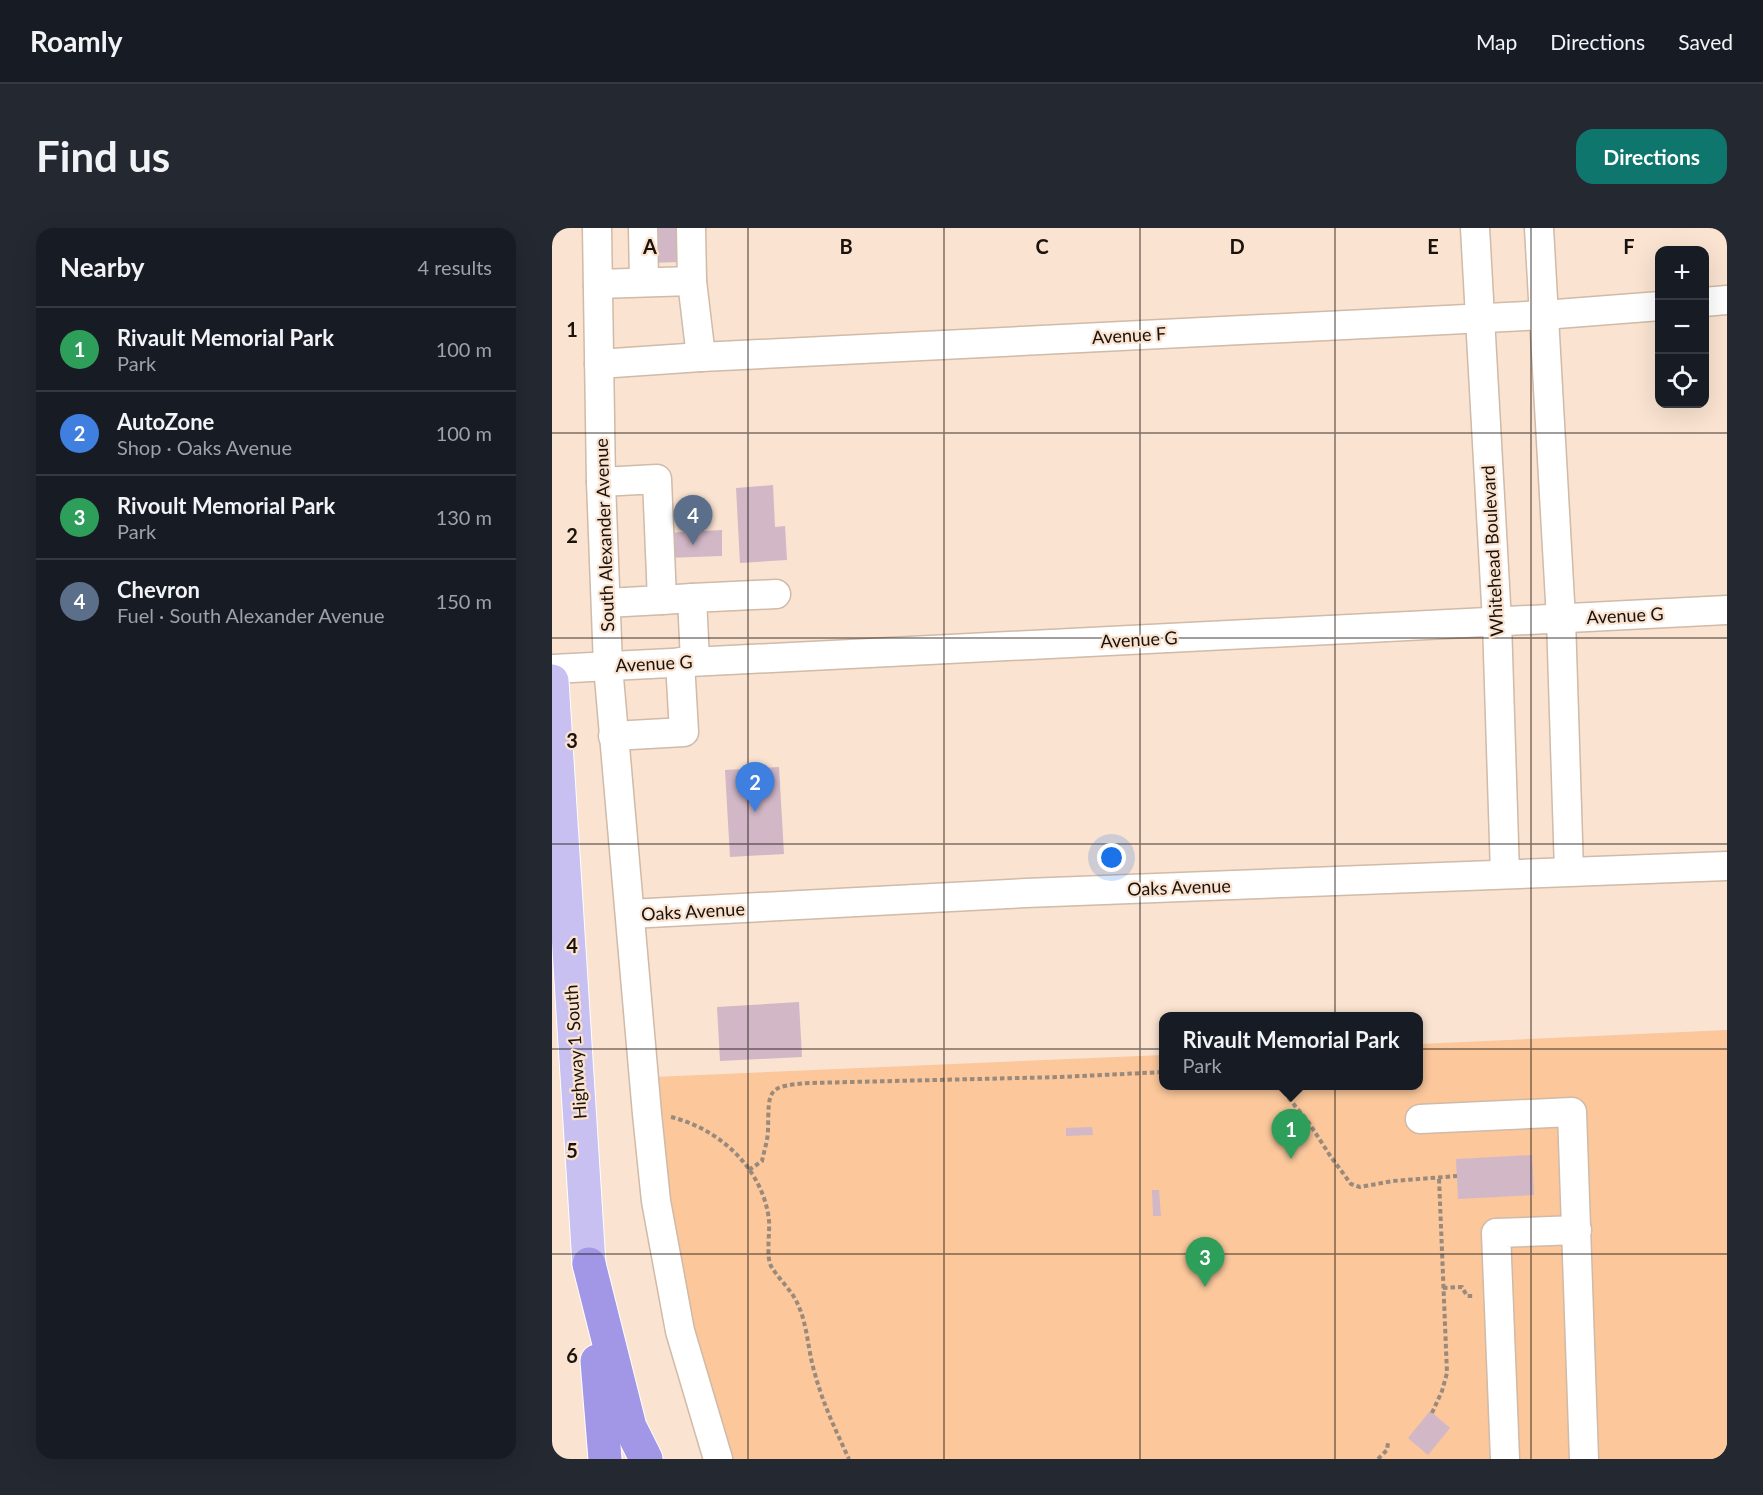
<!DOCTYPE html>
<meta charset="utf-8">
<style>
body{margin:0;font-family:Lato,sans-serif;background:#242831;color:#f1f3f6}
.controls{position:absolute;right:18px;top:18px;display:grid;overflow:hidden;border-radius:12px;box-shadow:0 6px 24px #0002}
.controls button{width:54px;height:54px;display:grid;place-items:center;padding:0;border:0;border-bottom:2px solid #363941;background:#171b24;color:#f1f3f6;font:30px sans-serif}
.you{position:absolute;left:560px;top:630px;width:21px;height:21px;margin:-15px;border:4px solid #fff;border-radius:50%;background:#1a73e8;box-shadow:0 0 0 9px #1a73e833}
.badge{display:grid;place-items:center;width:39px;height:39px;border-radius:50%;background:#0f766e;color:#fff;font-size:20px;font-weight:700}
.pin{position:absolute;translate:-50% -50px;filter:drop-shadow(0 2px 3px #0008)}
.pin::after{content:'';position:absolute;top:32px;width:21px;height:18px;background:inherit;clip-path:polygon(0 0,100% 0,50% 100%)}
.popup{position:absolute;left:607px;top:784px;width:264px;height:78px;box-sizing:border-box;display:grid;place-content:center;border-radius:12px;background:#171b24;filter:drop-shadow(0 2px 4px #0005);font-size:20px;white-space:nowrap;color:#9ea1a6}
.popup b{font-size:22px;color:#f1f3f6}
.popup::after{content:'';position:absolute;left:50%;top:100%;margin-left:-12px;border:12px solid transparent;border-top-color:#171b24}
.list{margin:0;padding:0;list-style:none}
h2{display:flex;justify-content:space-between;align-items:center;height:78px;margin:0;padding:0 24px;font-size:26px}
h2 small{font-size:20px;font-weight:400;color:#9ea1a6}
.list li{display:grid;grid-template-columns:39px 1fr auto;gap:18px;align-items:center;box-sizing:border-box;height:84px;padding:0 24px;border-top:2px solid #363941}
.list b{display:block;font-size:22px;white-space:nowrap}
.list p{margin:0;font-size:20px;white-space:nowrap;color:#9ea1a6}
.list em{font-size:20px;font-style:normal;color:#9ea1a6}
.icon{flex:none;width:33px;height:33px;fill:none;stroke:currentColor;stroke-width:2;stroke-linecap:round;stroke-linejoin:round}
.map{position:relative;flex:none;width:1175px;height:1231px;overflow:hidden;border-radius:18px}
header{display:flex;align-items:center;gap:36px;box-sizing:border-box;height:84px;padding:0 30px;background:#171b24;border-bottom:2px solid #363941}
header strong{font-size:28px}
nav{display:flex;gap:33px;margin-inline-start:auto;font-size:21px}
.intro{display:flex;align-items:center;justify-content:space-between;box-sizing:border-box;height:144px;padding:0 36px}
h1{margin:0;font-size:42px}
.button{padding:15px 27px;border-radius:18px;background:#0f766e;color:#fff;font-size:21px;font-weight:700}
main{display:flex;gap:36px;padding:0 36px}
aside{flex:1;background:#171b24;border-radius:18px;box-shadow:0 6px 24px #0002}
.map>svg:first-child{display:block}
.green{fill:#fbc79b}
.building{fill:#d2b7c6}
.lines{fill:none;stroke-linecap:round;stroke-linejoin:round}
.minor-casing{stroke:#d0baa8;stroke-width:31}
.major-casing{stroke:#fff;stroke-width:35}
.highway-casing{stroke:#fff;stroke-width:35}
.path{stroke:#9a8a7c;stroke-width:4;stroke-dasharray:4.5 3;stroke-linecap:butt}
.minor{stroke:#fff;stroke-width:28}
.major{stroke:#c7c0f0;stroke-width:33}
.highway{stroke:#a296e6;stroke-width:33}
.grid{fill:none;stroke:#1a120b;stroke-width:1.5;stroke-opacity:0.55}
.labels{text-anchor:middle;dominant-baseline:central;stroke-width:4.5;stroke-linejoin:round;paint-order:stroke}
.street-label{font-size:18px;fill:#1a120b;stroke:#fae3d0}
.grid-label{font-size:20px;text-anchor:middle;font-weight:bold;fill:#1a120b;stroke:#fae3d0;stroke-width:4.5;stroke-linejoin:round;paint-order:stroke}
</style>
<header>
<strong>Roamly</strong>
<nav><a>Map</a><a>Directions</a><a>Saved</a></nav>
</header>
<div class="intro"><h1>Find us</h1><a class="button">Directions</a></div>
<main>
<aside>
<h2>Nearby<small>4 results</small></h2>
<ul class="list">
<li><span class="badge" style="background:#2e9e5b">1</span><div><b>Rivault Memorial Park</b><p>Park</p></div><em>100 m</em></li>
<li><span class="badge" style="background:#3f7fe0">2</span><div><b>AutoZone</b><p>Shop · Oaks Avenue</p></div><em>100 m</em></li>
<li><span class="badge" style="background:#2e9e5b">3</span><div><b>Rivoult Memorial Park</b><p>Park</p></div><em>130 m</em></li>
<li><span class="badge" style="background:#5c6f8a">4</span><div><b>Chevron</b><p>Fuel · South Alexander Avenue</p></div><em>150 m</em></li>
</ul>
</aside>
<div class="map">
<svg width="1175" height="1231" viewBox="0 0 1175 1231">
<rect width="100%" height="100%" fill="#fae3d0"/>
<path class="green" d="M1175 802V1231H179L143 1120 118 997 102 849 611 827 612 858H867V816Z"/>
<g class="building">
<path d="M97 0H127V34L98 35Z"/>
<path d="M221 257 223 299 233 298 235 332 188 335 184 260Z"/>
<path d="M170 302V328L113 330 112 305Z"/>
<path d="M227 539 232 626 178 629 173 542Z"/>
<path d="M247 774 250 829 168 833 165 779Z"/>
<path d="M540 899 541 907 514 908V900Z"/>
<path d="M980 927 982 967 906 971 904 931Z"/>
<path d="M600 962H607L609 988H601Z"/>
<path d="M878 1183 898 1200 876 1227 856 1210Z"/>
</g>
<g class="lines">
<g class="minor-casing">
<g id="minor">
<path d="M45 0 49 254 56 438 95 886 104 973 128 1103 166 1231"/>
<path d="M91 0 92 54"/>
<path d="M139 0 140 53 149 129"/>
<path d="M923 0 945 394 953 646"/>
<path d="M987 0 1009 391 1017 643"/>
<path d="M46 56 140 53"/>
<path d="M1152 74 1175 72"/>
<path d="M47 136 149 129 992 87 1108 78"/>
<path d="M49 254 105 251 110 372 54 375"/>
<path d="M140 370 224 366"/>
<path d="M110 372 140 370 143 433"/>
<path d="M0 441 1175 382"/>
<path d="M61 508 132 504 128 434"/>
<path d="M78 686 474 665 1175 638"/>
<path d="M868 891 1020 884 1032 1231"/>
<path d="M953 1231 944 1005 1025 1002"/>
</g>
</g>
<g class="major-casing">
<path id="major" d="M0 453 37 1036"/>
</g>
<g class="highway-casing">
<g id="highway">
<path d="M37 1036 78 1199 94 1231"/>
<path d="M45 1133 53 1231"/>
</g>
</g>
<g class="path">
<path d="M727 858 757 895 779 929 799 956 808 959 841 953 905 948"/>
<path d="M119 889C168 901 211 941 217 992 218 1004 214 1029 219 1038 227 1052 241 1063 247 1079 256 1100 256 1124 263 1146 271 1176 284 1203 297 1231"/>
<path d="M197 942 210 933C212 923 216 912 216 901 217 862 214 858 257 855L509 849 612 844"/>
<path d="M891 1060 910 1059 915 1068H922"/>
<path d="M880 1185 890 1163 895 1145 887 950"/>
<path d="M826 1231 835 1222 836 1215"/>
</g>
<use href="#minor" class="minor"/>
<use href="#major" class="major"/>
<use href="#highway" class="highway"/>
</g>
<path class="grid" d="M196 0V1231M392 0V1231M588 0V1231M783 0V1231M979 0V1231M0 205H1175M0 410H1175M0 616H1175M0 821H1175M0 1026H1175"/>
<g class="labels">
<g class="street-label">
<text transform="translate(577 107) rotate(-3)">Avenue F</text>
<text transform="translate(52 307) rotate(-92)">South Alexander Avenue</text>
<text transform="translate(940 323) rotate(-93)">Whitehead Boulevard</text>
<text transform="translate(1073 387) rotate(-3)">Avenue G</text>
<text transform="translate(587 411) rotate(-3)">Avenue G</text>
<text transform="translate(102 435) rotate(-3)">Avenue G</text>
<text transform="translate(627 659) rotate(-2)">Oaks Avenue</text>
<text transform="translate(141 683) rotate(-3)">Oaks Avenue</text>
<text transform="translate(23 824) rotate(-94)">Highway 1 South</text>
</g>
</g>
<g class="grid-label">
<text x="98" y="26">A</text>
<text x="294" y="26">B</text>
<text x="490" y="26">C</text>
<text x="685" y="26">D</text>
<text x="881" y="26">E</text>
<text x="1077" y="26">F</text>
<text x="20" y="109">1</text>
<text x="20" y="315">2</text>
<text x="20" y="520">3</text>
<text x="20" y="725">4</text>
<text x="20" y="930">5</text>
<text x="20" y="1135">6</text>
</g>
</svg>
<div class="controls">
<button>+</button>
<button>−</button>
<button><svg class="icon" aria-label="locate" viewBox="0 0 24 24"><circle cx="12" cy="12" r="6"/><path d="M12 2v4M12 18v4M2 12h4M18 12h4"/></svg></button>
</div>
<div class="you"></div>
<div class="pin badge" style="left:739px;top:931px;background:#2e9e5b">1</div>
<div class="popup"><b>Rivault Memorial Park</b>Park</div>
<div class="pin badge" style="left:203px;top:584px;background:#3f7fe0">2</div>
<div class="pin badge" style="left:653px;top:1059px;background:#2e9e5b">3</div>
<div class="pin badge" style="left:141px;top:317px;background:#5c6f8a">4</div>
</div>
</main>
